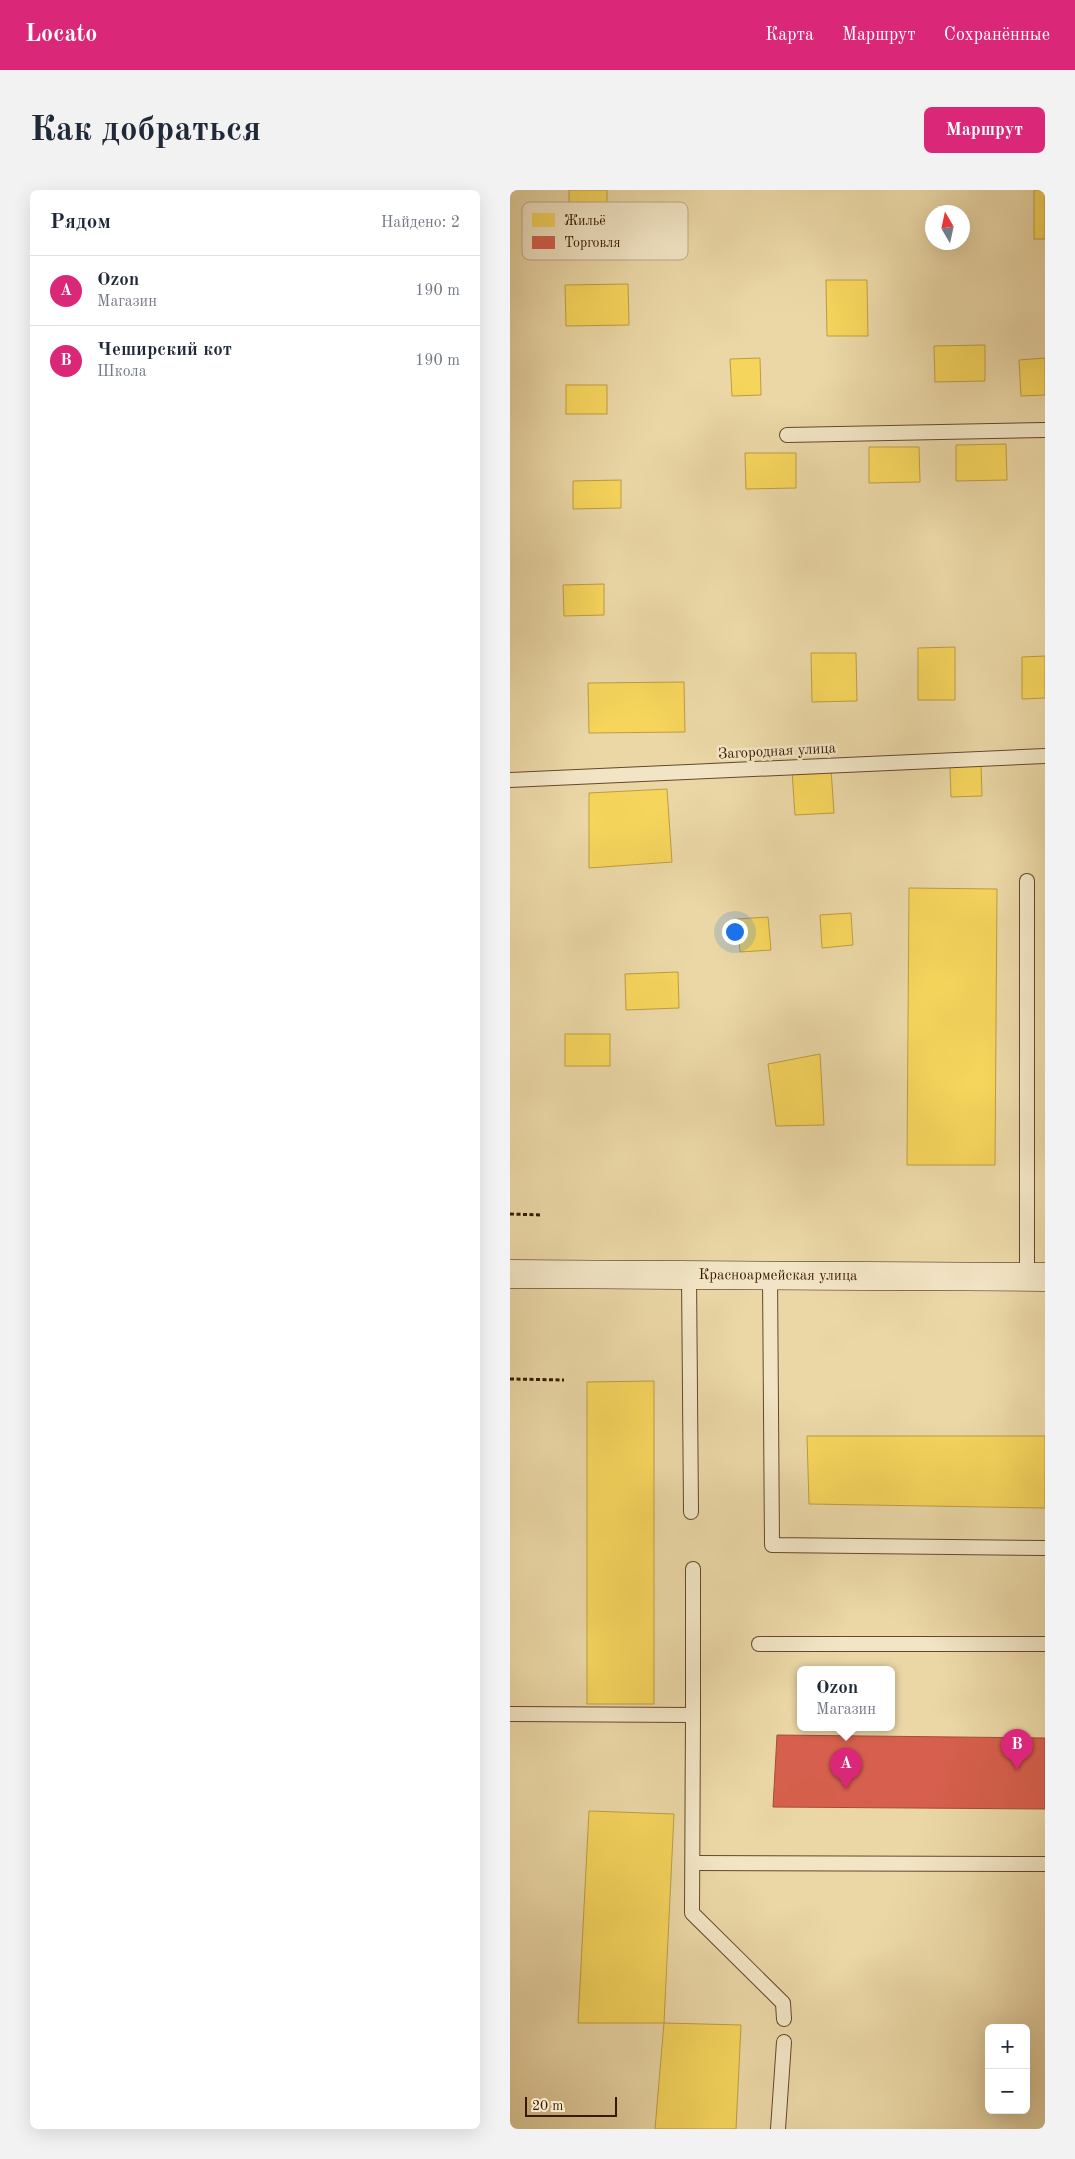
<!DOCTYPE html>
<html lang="ru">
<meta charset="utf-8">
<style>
body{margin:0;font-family:"Old Standard TT",serif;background:#f2f2f3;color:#1f2937}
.controls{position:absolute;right:15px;bottom:15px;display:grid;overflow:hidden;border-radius:8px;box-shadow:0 5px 20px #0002}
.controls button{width:45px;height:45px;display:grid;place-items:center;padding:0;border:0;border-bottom:1px solid #e0e1e3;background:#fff;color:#1f2937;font:25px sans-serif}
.compass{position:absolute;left:415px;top:15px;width:45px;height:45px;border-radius:50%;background:#fff;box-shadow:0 5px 20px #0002;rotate:351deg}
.scale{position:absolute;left:15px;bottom:12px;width:92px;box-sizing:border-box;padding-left:5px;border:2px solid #371901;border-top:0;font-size:14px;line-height:18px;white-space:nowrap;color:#371901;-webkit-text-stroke:4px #f2e5c5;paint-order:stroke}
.you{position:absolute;left:224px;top:741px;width:18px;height:18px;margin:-12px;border:4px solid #fff;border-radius:50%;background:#1a73e8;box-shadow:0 0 0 8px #1a73e833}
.badge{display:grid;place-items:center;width:32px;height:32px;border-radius:50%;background:#db2777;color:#fff;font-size:16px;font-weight:700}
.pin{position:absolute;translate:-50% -41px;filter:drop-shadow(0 1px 2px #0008)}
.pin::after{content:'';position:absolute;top:26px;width:18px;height:15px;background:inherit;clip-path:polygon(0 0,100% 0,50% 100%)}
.popup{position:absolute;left:287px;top:1476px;width:98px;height:65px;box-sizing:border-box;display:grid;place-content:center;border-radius:8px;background:#fff;filter:drop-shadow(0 1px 4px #0005);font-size:16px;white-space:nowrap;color:#747a83}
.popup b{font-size:19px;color:#1f2937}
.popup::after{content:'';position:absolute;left:50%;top:100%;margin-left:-10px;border:10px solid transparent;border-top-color:#fff}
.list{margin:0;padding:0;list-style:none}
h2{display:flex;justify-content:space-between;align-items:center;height:65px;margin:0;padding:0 20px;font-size:21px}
h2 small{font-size:16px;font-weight:400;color:#747a83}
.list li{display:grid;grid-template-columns:32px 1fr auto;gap:15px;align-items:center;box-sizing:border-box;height:70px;padding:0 20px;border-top:1px solid #e0e1e3}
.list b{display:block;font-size:19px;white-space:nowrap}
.list p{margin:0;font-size:16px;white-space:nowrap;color:#747a83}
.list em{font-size:16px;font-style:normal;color:#747a83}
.map{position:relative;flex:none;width:535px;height:1939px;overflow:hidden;border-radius:8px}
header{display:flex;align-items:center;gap:30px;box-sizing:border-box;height:70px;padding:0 25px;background:#db2777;color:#fff}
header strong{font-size:24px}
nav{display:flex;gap:28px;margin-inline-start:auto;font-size:18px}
.intro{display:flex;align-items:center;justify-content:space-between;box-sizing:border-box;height:120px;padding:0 30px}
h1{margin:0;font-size:35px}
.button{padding:12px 22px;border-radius:8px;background:#db2777;color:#fff;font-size:18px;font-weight:700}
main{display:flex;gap:30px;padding:0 30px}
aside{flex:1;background:#fff;border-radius:8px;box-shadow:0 5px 20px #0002}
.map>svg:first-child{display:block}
.homes{fill:#f6d55c;stroke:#bd9d41}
.shops{fill:#d6604d;stroke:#a64b36}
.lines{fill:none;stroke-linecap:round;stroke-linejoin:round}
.service-casing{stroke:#64482a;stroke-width:16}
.secondary-casing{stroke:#371901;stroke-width:29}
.path{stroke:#371901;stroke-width:3;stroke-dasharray:4 2.5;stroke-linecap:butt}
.service{stroke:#f2e5c5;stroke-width:14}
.secondary{stroke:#f2e5c5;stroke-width:28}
.labels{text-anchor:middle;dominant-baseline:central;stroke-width:5;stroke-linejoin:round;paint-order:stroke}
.street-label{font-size:15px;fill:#371901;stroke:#f2e5c5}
.key{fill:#f2e5c5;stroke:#baa88a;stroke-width:1}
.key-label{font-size:14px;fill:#371901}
</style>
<header>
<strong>Locato</strong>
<nav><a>Карта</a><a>Маршрут</a><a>Сохранённые</a></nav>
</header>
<div class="intro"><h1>Как добраться</h1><a class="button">Маршрут</a></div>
<main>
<aside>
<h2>Рядом<small>Найдено: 2</small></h2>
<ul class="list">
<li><span class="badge">A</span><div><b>Ozon</b><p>Магазин</p></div><em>190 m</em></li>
<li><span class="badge">B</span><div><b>Чеширский кот</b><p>Школа</p></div><em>190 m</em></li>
</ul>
</aside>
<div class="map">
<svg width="535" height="1939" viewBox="0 0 535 1939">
<rect width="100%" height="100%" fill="#ebd7a6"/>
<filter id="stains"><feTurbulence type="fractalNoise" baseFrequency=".004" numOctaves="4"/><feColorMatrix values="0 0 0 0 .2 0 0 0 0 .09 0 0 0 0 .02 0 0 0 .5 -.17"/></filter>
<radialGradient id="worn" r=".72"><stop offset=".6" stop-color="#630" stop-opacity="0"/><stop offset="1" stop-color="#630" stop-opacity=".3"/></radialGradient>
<g class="homes">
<path d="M59 0H97V16L59 17Z"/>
<rect x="524" y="0" width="11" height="49"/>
<path d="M316 90H357L358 146H317Z"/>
<path d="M118 94 119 135 56 136 55 95Z"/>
<path d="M475 155V191L425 192 424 156Z"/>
<path d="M250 168 251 205 222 206 220 169Z"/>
<path d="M535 168V205L511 206 509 170Z"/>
<rect x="56" y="195" width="41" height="29"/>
<path d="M496 254 497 290 446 291V255Z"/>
<path d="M359 257H409L410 292 359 293Z"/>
<path d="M235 263H286V298L236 299Z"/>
<path d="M111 290V318L63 319V291Z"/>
<path d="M94 394V425L54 426 53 395Z"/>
<path d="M445 457V510H408V458Z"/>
<path d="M301 463H346L347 511 302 512Z"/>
<path d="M535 466V508L512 509V467Z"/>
<path d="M174 492 175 542 79 543 78 493Z"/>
<path d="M471 574 472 606 441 607 440 576Z"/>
<path d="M321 579 324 623 285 625 282 581Z"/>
<path d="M157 599 162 672 79 678V603Z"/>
<path d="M399 698 487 699 485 975H397Z"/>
<path d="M341 723 343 755 312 758 310 725Z"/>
<path d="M258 727 261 760 230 762 227 729Z"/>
<path d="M168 782 169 818 116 820 115 784Z"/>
<rect x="55" y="844" width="45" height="32"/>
<path d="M310 864 314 935 266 936 258 874Z"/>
<path d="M144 1191V1514H77V1192Z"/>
<path d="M297 1246H535V1318L299 1314Z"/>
<path d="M79 1621 164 1624 154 1833H68Z"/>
<path d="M154 1833 231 1835 226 1939H145Z"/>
</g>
<path class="shops" d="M267 1545 535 1548V1619L263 1617Z"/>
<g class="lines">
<g class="service-casing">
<g id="service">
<path d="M277 245 535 240"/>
<path d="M0 590 535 566"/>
<path d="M179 1085 181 1322"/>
<path d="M260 1085 262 1355 535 1358"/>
<path d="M517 1087V691"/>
<path d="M183 1379V1525"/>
<path d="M249 1454H535"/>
<path d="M0 1524 183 1525 182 1723 273 1813 274 1829"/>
<path d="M183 1673 535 1674"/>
<path d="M268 1939 274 1852"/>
</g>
</g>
<g class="secondary-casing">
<g id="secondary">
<path id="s1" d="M0 1084 535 1087"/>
</g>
</g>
<g class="path">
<path d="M0 1024 32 1025"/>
<path d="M0 1189 54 1190"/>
</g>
<use href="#service" class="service"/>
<use href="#secondary" class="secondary"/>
</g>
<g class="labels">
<g class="street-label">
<text transform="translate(267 562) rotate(-3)">Загородная улица</text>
<text stroke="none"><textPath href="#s1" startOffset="268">Красноармейская улица</textPath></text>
</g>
</g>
<rect x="12" y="12" width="166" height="58" rx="8" class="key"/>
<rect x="22" y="23" width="23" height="14" fill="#f6d55c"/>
<rect x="22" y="46" width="23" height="13" fill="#d6604d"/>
<g class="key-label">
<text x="54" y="35">Жильё</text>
<text x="54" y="57">Торговля</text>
</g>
<rect width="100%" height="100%" filter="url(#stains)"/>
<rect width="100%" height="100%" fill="url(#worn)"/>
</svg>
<div class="controls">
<button>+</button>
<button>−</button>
</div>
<svg class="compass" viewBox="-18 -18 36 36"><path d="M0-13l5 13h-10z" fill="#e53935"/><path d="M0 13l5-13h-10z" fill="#747a83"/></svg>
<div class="scale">20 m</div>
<div class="you"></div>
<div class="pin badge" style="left:336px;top:1599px">A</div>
<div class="popup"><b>Ozon</b>Магазин</div>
<div class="pin badge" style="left:507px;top:1580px">B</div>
</div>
</main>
